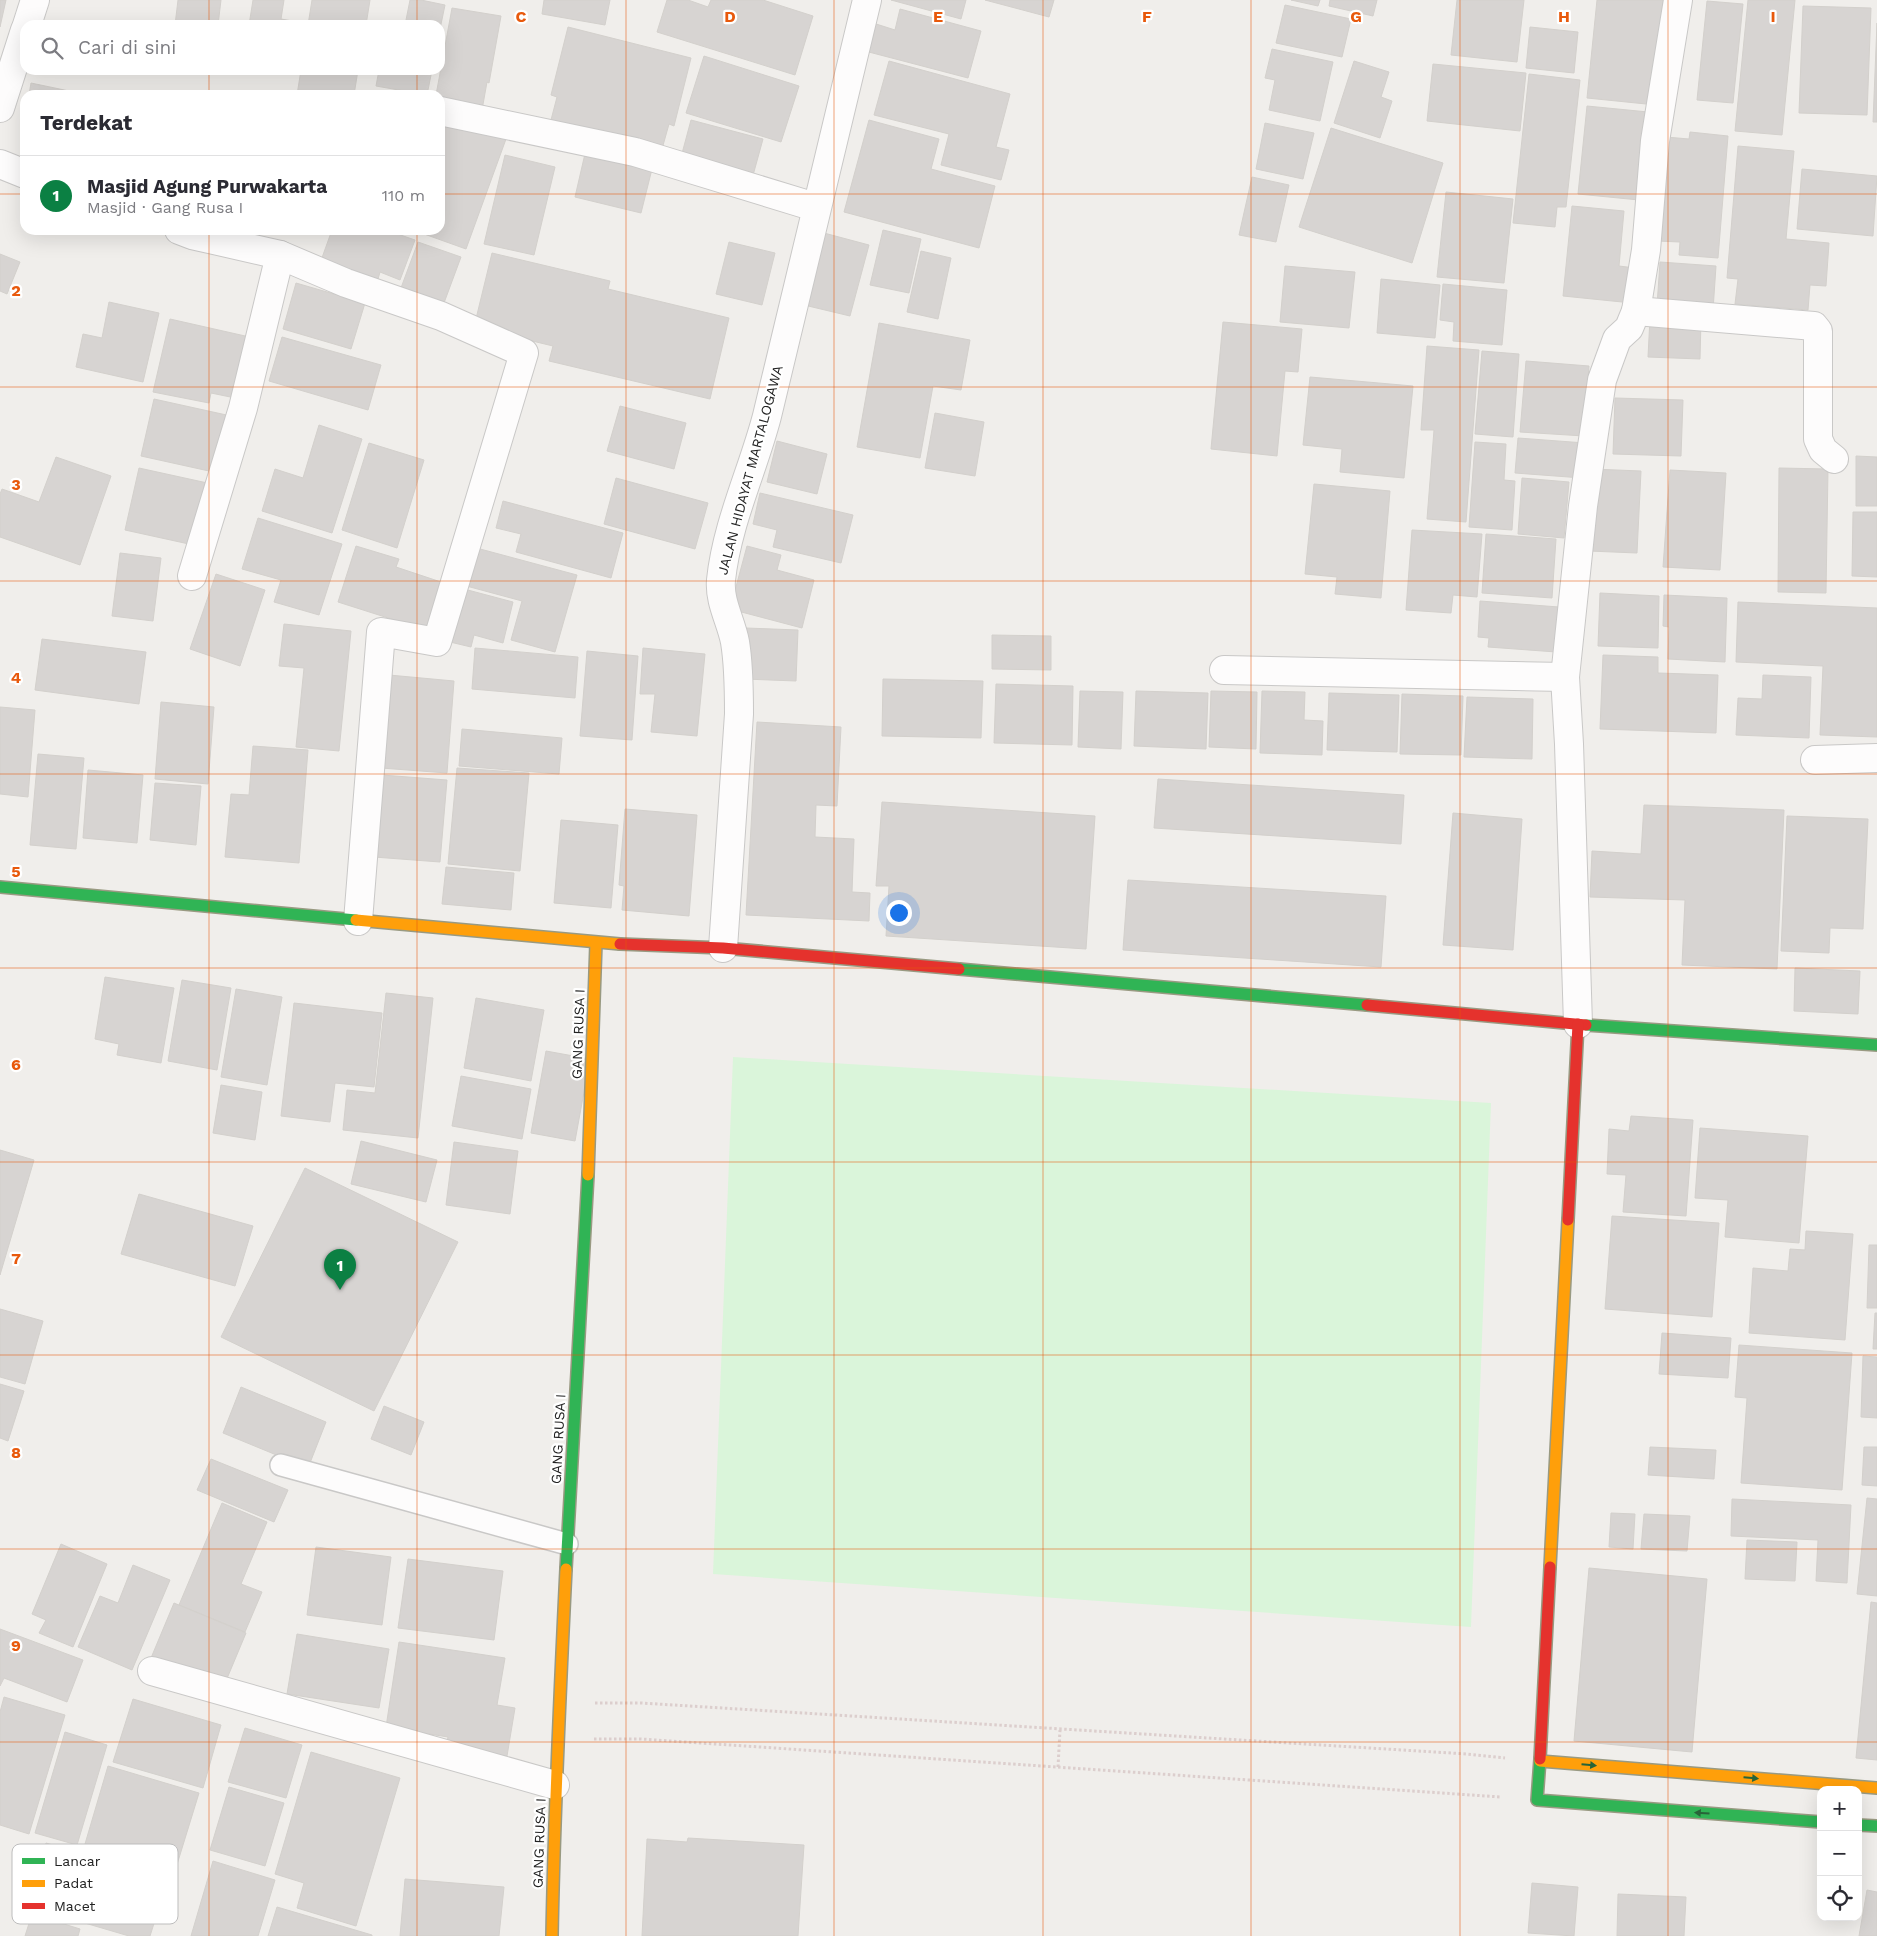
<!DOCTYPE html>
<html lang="id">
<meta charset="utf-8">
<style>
body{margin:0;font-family:"Work Sans",sans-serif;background:#f2f2f3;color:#2b2b33}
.controls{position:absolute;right:15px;bottom:15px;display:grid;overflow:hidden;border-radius:10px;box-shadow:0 5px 20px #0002}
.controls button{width:45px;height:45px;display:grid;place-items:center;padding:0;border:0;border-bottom:1px solid #e1e1e2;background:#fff;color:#2b2b33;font:25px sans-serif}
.you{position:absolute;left:898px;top:912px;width:18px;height:18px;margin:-12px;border:4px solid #fff;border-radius:50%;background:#1a73e8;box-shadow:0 0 0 8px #1a73e833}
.badge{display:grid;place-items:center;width:32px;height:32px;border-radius:50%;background:#0b8043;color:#fff;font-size:16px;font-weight:700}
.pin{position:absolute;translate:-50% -41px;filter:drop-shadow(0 1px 2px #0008)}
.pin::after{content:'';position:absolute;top:26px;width:18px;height:15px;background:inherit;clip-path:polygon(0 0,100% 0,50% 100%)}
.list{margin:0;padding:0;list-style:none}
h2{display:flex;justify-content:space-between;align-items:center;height:65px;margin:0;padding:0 20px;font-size:21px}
h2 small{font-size:16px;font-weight:400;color:#7c7c81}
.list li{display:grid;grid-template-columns:32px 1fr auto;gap:15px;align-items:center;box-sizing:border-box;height:80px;padding:0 20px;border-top:1px solid #e1e1e2}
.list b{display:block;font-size:19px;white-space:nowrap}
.list p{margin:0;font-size:16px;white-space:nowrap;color:#7c7c81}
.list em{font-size:16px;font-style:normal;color:#7c7c81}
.icon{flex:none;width:28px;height:28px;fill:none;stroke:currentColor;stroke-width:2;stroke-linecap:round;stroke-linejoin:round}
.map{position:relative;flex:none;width:1877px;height:1936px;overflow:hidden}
.search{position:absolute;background:#fff;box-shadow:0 5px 20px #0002;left:20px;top:20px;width:425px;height:55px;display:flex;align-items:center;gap:12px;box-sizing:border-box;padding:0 18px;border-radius:15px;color:#7c7c81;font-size:19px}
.panel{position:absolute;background:#fff;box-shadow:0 5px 20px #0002;left:20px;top:90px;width:425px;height:145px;border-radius:15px}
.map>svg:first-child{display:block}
.park{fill:#daf5da}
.building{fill:#d7d4d2;stroke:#d3d0cc}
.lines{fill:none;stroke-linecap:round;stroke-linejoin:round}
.lane-casing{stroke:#c9c8c7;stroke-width:24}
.street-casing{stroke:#c9c8c7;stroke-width:30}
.fast-casing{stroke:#999a82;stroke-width:14}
.slow-casing{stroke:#999a82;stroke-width:14}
.jam-casing{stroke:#999a82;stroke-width:14}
.path{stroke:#dccecd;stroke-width:3;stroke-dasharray:2.5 2.5;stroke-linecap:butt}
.lane{stroke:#fdfcfc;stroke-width:21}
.street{stroke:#fdfcfc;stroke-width:28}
.fast{stroke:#30b455;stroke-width:11}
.slow{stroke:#ff9f0a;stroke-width:11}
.jam{stroke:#e5322d;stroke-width:11}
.oneway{fill:#286439}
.grid{fill:none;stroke:#e8590c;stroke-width:1;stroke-opacity:0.55}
.labels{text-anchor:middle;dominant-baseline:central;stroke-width:4.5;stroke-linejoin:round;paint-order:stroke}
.street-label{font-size:14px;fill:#222;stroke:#fff}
.key{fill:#fff;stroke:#bdbdbd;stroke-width:1}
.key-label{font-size:14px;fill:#222}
.grid-label{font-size:16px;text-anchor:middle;font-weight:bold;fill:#e8590c;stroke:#fff;stroke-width:4.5;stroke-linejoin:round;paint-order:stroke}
</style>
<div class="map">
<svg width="1877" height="1936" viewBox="0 0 1877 1936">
<rect width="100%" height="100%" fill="#f0eeeb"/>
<path class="park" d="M733 1057 1491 1103 1471 1627 713 1574Z"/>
<g class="building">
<path d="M0 0H6L0 27Z"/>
<path d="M178 0H221L218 25H175Z"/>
<path d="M253 0H284L281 19 304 23 303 25H249Z"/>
<path d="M312 0H370L366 25H308Z"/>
<path d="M410 0H421L445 5 440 29V25H405Z"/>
<path d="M544 0H610L605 25 542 14Z"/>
<path d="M667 0H688L708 7 711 0H763L813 16 795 75 657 32Z"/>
<path d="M891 0H966L961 19Z"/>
<path d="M985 0H1054L1049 17Z"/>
<path d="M1291 0H1320L1318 6Z"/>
<path d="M1330 0H1377L1373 16 1329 6Z"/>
<path d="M1457 0H1524L1517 62 1451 55Z"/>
<path d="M1597 0H1667L1656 105 1587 98Z"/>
<path d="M1748 0H1795L1782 135 1735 131Z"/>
<path d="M1707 1 1743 4 1733 103 1697 100Z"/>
<path d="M1285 5 1351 19 1342 57 1276 43Z"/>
<path d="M1803 6 1871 8 1867 115 1799 113Z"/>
<path d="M452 8 501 16 489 83 487 82 482 110 440 103V95H436Z"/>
<path d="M900 9 981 31 968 78 865 51 873 23 895 30Z"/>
<path d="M1877 23V122H1873Z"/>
<path d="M568 27 691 58 674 126 669 124 662 149 551 120 557 97 551 95Z"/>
<path d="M1530 27 1578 32 1574 73 1526 68Z"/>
<path d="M1272 49 1333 62 1320 121 1269 110 1275 80 1265 78Z"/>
<path d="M704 56 799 86 781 142 686 113Z"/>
<path d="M889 61 1010 94 996 147 1009 150 1001 180 941 165 949 134 874 115Z"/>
<path d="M1354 61 1389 72 1381 97 1392 101 1380 138 1334 123Z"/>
<path d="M1433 64 1526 73 1520 131 1427 121Z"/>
<path d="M301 70H358L354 95H297Z"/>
<path d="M379 70H432L427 95 376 86Z"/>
<path d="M1529 74 1580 80 1566 207H1557L1555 227 1513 223Z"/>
<path d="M31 83 88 95H29Z"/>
<path d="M1587 106 1648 112 1639 200 1578 194Z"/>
<path d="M25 112V133L21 132Z"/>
<path d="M440 116 506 139 466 249 413 230H440Z"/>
<path d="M691 120 763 139 752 179 680 161Z"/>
<path d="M869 120 939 139 931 169 995 186 979 248 844 212Z"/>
<path d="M1265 123 1314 133 1303 179 1256 169Z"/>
<path d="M1331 128 1443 163 1412 263 1299 227Z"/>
<path d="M1690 132 1728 136 1718 258 1679 255 1680 242 1657 241 1666 137 1689 139Z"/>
<path d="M587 145 654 161 641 213 575 197Z"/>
<path d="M1738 146 1794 151 1786 239 1829 243 1826 286 1810 285 1808 310 1735 304 1738 279 1727 278Z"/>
<path d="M505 155 555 167 534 255 484 244Z"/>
<path d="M1802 169 1877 176 1873 236 1797 229Z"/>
<path d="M1252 177 1289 185 1276 242 1239 235Z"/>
<path d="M1446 192 1513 199 1504 283 1437 277Z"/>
<path d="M1572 206 1624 211 1619 266 1635 268 1632 303 1563 296Z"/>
<path d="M332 230H386L415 240 400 280 380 272 376 286 319 266Z"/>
<path d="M883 230 921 239 909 293 870 285Z"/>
<path d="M824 233 869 245 850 316 804 305Z"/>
<path d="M418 242 461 257 441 311 398 296Z"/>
<path d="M729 242 775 253 762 305 716 294Z"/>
<path d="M921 251 951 258 938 319 907 312Z"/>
<path d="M492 253 610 281 608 289 729 318 710 399 549 361 553 346 474 327Z"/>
<path d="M0 254 20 262 7 294 0 291Z"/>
<path d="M1660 262 1716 266 1713 310 1657 306Z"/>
<path d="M1285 266 1355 272 1349 328 1280 322Z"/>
<path d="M1381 279 1440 285 1435 338 1377 333Z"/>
<path d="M296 283 365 303 351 349 283 329Z"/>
<path d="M1443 284 1507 290 1502 345 1453 341 1454 322 1440 320Z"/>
<path d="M109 302 159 313 143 382 76 367 83 334 102 338Z"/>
<path d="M1650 318 1701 319 1700 359 1648 357Z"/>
<path d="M170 319 254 338 240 399 211 393 209 403 153 392Z"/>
<path d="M1223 322 1302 329 1298 372 1285 371 1277 456 1211 449Z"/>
<path d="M879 323 970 340 961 390 933 386 920 458 857 447Z"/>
<path d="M282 337 381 365 368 410 269 381Z"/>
<path d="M1427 346 1479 350 1466 522 1427 519 1434 430H1421Z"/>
<path d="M1482 351 1519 354 1513 437 1475 434Z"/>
<path d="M1526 361 1589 366 1584 436 1520 432Z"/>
<path d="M1310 377 1413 386 1404 478 1340 472 1342 449 1303 445Z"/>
<path d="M1615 398 1683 400 1681 456 1613 454Z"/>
<path d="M154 399 231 416 218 473 141 456Z"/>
<path d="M620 406 686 423 674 469 607 451Z"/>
<path d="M935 413 984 422 975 476 925 468Z"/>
<path d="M319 425 362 439 332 533 262 511 275 469 303 478Z"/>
<path d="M1518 438 1585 443 1582 478 1515 473Z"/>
<path d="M777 441 827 454 817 494 767 482Z"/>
<path d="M1475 442 1506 444 1504 480 1515 481 1512 530 1469 527Z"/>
<path d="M369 443 424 460 397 548 342 530Z"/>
<path d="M1856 456 1877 457V506H1856Z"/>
<path d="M56 457 111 476 80 565 0 537V494L2 489 39 502Z"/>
<path d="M139 468 212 484 198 546 125 530Z"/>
<path d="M1779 468 1828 469 1826 593 1778 592Z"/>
<path d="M1592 469 1641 471 1637 553 1589 551Z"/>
<path d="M1670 470 1726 473 1720 570 1663 567Z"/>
<path d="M616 478 708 503 695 549 604 524Z"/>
<path d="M1522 478 1569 482 1564 538 1518 534Z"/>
<path d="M1314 484 1390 491 1381 598 1335 594 1337 577 1305 574Z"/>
<path d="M760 493 853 515 841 563 773 547 777 530 753 524Z"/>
<path d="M503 501 623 533 611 578 516 552 521 534 496 528Z"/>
<path d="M1853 512H1877V577L1852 576Z"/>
<path d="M258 518 342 544 319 615 274 602 281 580 242 569Z"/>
<path d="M1412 530 1482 534 1477 597 1453 595 1451 613 1406 610Z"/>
<path d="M1486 534 1556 539 1552 598 1482 593Z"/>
<path d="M356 546 399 559 396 567 444 583 429 631 338 602Z"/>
<path d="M469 546 577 575 555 652 511 640 522 601 459 584Z"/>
<path d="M747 546 781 555 777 570 814 580 802 628 730 609Z"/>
<path d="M120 553 161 558 153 621 112 616Z"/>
<path d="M216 574 265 590 240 666 190 649Z"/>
<path d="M464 589 513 602 503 643 474 635 471 647 450 642Z"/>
<path d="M1600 593 1659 596 1658 648 1598 646Z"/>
<path d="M1664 595 1727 598 1725 662 1668 659 1669 627 1663 626Z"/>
<path d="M1480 601 1559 607 1556 652 1488 647 1489 638 1478 637Z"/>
<path d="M1738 602 1877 608V737L1820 735 1823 666 1736 662Z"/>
<path d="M284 624 351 631 339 751 296 747 304 668 279 666Z"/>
<path d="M746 628 798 630 796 681 744 679Z"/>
<path d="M992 635 1051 636V670L992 669Z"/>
<path d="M42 639 146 652 139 704 35 690Z"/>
<path d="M475 648 578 657 575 698 472 689Z"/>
<path d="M643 648 705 654 697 736 651 732 655 694H640Z"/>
<path d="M587 651 638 656 632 740 580 736Z"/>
<path d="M1603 655 1658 657V673L1718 675 1716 733 1600 729Z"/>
<path d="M389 675 454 681 447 773 381 768Z"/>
<path d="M1763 675 1811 677 1809 738 1736 735 1738 698 1762 699Z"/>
<path d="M883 679 983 681 981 738 882 736Z"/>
<path d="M996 684 1073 686 1072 745 994 743Z"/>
<path d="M1080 691 1123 692 1121 749 1078 747Z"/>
<path d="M1136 691 1208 693 1206 749 1134 746Z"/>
<path d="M1211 691 1257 692 1256 749 1209 747Z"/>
<path d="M1262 691 1305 692 1304 720 1323 721 1322 755 1260 753Z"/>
<path d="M1329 693 1399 695 1397 752 1327 750Z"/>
<path d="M1402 694 1463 696 1461 755 1400 754Z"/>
<path d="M1467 697 1533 699 1532 759 1464 757Z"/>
<path d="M161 702 214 707 208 784 155 779Z"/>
<path d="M0 707 35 710 28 797 0 794Z"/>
<path d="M757 722 841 727 837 806 816 805 815 837 854 839 852 892 870 893 869 921 746 915Z"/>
<path d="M462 729 562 738 559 774 459 766Z"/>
<path d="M253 746 308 750 299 863 225 857 231 794 249 795Z"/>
<path d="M38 754 84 758 76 849 30 845Z"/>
<path d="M457 768 529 773 520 871 448 864Z"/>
<path d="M88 770 143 775 137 843 83 838Z"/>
<path d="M382 775 447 780 440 862 374 857Z"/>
<path d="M1158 779 1404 795 1401 844 1154 828Z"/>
<path d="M155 783 201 786 196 845 150 840Z"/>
<path d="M882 802 1095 816 1086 949 886 936 889 886H876Z"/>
<path d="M1644 805 1784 810 1777 969 1682 965 1685 900 1590 897 1592 851 1641 854Z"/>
<path d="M625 809 697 815 689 916 622 910 624 886 619 885Z"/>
<path d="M1453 813 1522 819 1513 950 1443 945Z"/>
<path d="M1787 816 1868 819 1863 929 1830 928 1829 953 1781 951Z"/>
<path d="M561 820 618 825 611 908 554 903Z"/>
<path d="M446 867 514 873 511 910 442 904Z"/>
<path d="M1128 880 1386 896 1381 967 1123 950Z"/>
<path d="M1795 968 1860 971 1858 1014 1794 1011Z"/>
<path d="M105 977 174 988 161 1063 117 1055 119 1044 95 1039Z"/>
<path d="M182 980 231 988 217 1070 168 1061Z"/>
<path d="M236 989 282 997 267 1085 221 1077Z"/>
<path d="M386 993 433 998 418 1138 343 1130 347 1090 375 1093Z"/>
<path d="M476 998 544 1010 531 1081 464 1068Z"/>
<path d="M294 1003 382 1013 374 1087 335 1083 330 1122 281 1116Z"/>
<path d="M546 1051 590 1059 575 1141 531 1133Z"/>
<path d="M461 1076 531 1089 522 1139 452 1126Z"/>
<path d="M221 1085 262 1092 255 1140 213 1133Z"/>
<path d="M1631 1116 1693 1120 1686 1216 1623 1212 1626 1175 1607 1174 1609 1129 1629 1131Z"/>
<path d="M1700 1128 1808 1136 1799 1243 1725 1237 1728 1200 1695 1198Z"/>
<path d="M361 1141 437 1160 426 1202 351 1184Z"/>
<path d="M454 1142 518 1151 510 1214 446 1205Z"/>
<path d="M0 1150 34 1160 0 1275Z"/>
<path d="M305 1168 458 1242 374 1411 221 1337Z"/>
<path d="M139 1194 253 1226 235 1286 121 1254Z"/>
<path d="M1612 1216 1719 1223 1712 1317 1605 1309Z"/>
<path d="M1806 1231 1853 1234 1845 1340 1749 1333 1753 1268 1788 1271 1790 1249 1805 1250Z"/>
<path d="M1869 1245H1877V1308H1867Z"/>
<path d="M0 1309 43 1321 25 1384 0 1377Z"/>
<path d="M1875 1313H1877V1349H1873Z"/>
<path d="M1662 1333 1731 1338 1728 1378 1659 1374Z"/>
<path d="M1739 1345 1852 1353 1842 1490 1741 1483 1747 1398 1735 1397Z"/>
<path d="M1863 1356 1877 1357V1418L1861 1417Z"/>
<path d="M0 1384 24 1391 8 1441 0 1438Z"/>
<path d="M241 1387 326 1422 308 1468 223 1433Z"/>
<path d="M384 1406 424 1422 411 1455 371 1439Z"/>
<path d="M1650 1447 1716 1450 1714 1479 1648 1475Z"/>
<path d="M1864 1447H1877V1486L1862 1485Z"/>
<path d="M211 1459 288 1490 274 1522 197 1490Z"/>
<path d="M1867 1498 1877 1499V1596L1857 1594Z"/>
<path d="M1732 1499 1851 1505 1847 1583 1816 1581 1818 1540 1731 1536Z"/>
<path d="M222 1503 267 1522 241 1584 262 1592 245 1632 179 1605Z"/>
<path d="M1611 1513 1635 1514 1633 1549 1609 1547Z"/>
<path d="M1644 1514 1690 1516 1687 1551 1641 1549Z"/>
<path d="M1747 1540 1797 1542 1795 1581 1745 1579Z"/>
<path d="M61 1544 107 1564 73 1647 39 1633 46 1620 32 1614Z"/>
<path d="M316 1547 391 1557 382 1625 307 1615Z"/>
<path d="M408 1559 503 1571 494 1640 398 1628Z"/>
<path d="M133 1565 170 1580 132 1670 78 1647 100 1596 118 1603Z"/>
<path d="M1589 1568 1707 1579 1692 1752 1574 1741Z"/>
<path d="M1871 1602 1877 1603V1760L1856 1758Z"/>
<path d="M174 1603 246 1633 223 1688 151 1658Z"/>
<path d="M0 1629 83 1660 67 1702 4 1678 0 1686Z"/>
<path d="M297 1634 389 1649 379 1708 287 1694Z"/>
<path d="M399 1642 505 1658 497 1705 515 1708 507 1756 446 1747 448 1737 386 1727Z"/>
<path d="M4 1697 65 1715 29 1834 0 1825V1712Z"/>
<path d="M133 1699 221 1725 203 1788 113 1762Z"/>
<path d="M245 1728 302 1745 286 1798 228 1782Z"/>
<path d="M65 1732 107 1745 77 1845 35 1833Z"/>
<path d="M311 1752 400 1778 356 1926 297 1908 304 1883 275 1874Z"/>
<path d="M108 1766 199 1793 175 1871 85 1844Z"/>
<path d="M229 1787 284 1803 265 1866 210 1850Z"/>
<path d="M688 1838 804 1845 798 1936H642L647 1839 687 1842Z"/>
<path d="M46 1843 131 1868 120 1903 157 1914 150 1936H129L27 1906Z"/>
<path d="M213 1861 275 1880 258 1936H191Z"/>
<path d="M405 1879 504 1887 499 1936H400Z"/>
<path d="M1532 1883 1578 1887 1574 1936 1528 1933Z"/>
<path d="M1867 1890 1877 1892V1936H1859Z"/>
<path d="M1618 1894 1686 1897 1684 1936H1617Z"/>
<path d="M277 1907 372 1935V1936H268Z"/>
<path d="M32 1914 80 1929 78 1936H25Z"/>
</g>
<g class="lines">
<g class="lane-casing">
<path id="lane" d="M281 1465 567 1544"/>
</g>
<g class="street-casing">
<g id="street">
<path d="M27 25 35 0"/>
<path d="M0 108 25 30"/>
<path d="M440 111 635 152 815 207"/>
<path d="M0 164 25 174"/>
<path d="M179 230 192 235 280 255 346 283 441 316 524 353 437 642 381 632 358 921"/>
<path d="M1636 311 1814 326 1818 331V439L1823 450 1834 459"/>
<path d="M192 576 243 408 280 255"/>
<path d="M1224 670 1565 677"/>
<path d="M1815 760 1877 758"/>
<path d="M723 948 739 714C739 690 739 666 735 642 731 621 719 602 721 580 727 523 753 470 767 416 800 277 833 138 867 0"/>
<path d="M1578 1024 1569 744 1565 677 1583 506 1602 380 1617 339 1629 328 1636 311 1646 250 1655 141 1678 0"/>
<path d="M152 1671 555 1785"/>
</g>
</g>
<g class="fast-casing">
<g id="fast">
<path d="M0 887 356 920"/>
<path d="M959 969 1367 1005"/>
<path d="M1586 1025 1877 1045"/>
<path d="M566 1569 588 1175"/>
<path d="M1540 1759 1537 1800 1821 1822"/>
<path d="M1858 1825 1877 1826"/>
</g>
</g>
<g class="slow-casing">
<g id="slow">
<path d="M356 920 620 944"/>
<path d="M588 1175 596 943"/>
<path d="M1550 1567 1568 1220"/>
<path d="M1540 1761 1877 1788"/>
<path d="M552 1936C554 1814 560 1692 566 1569"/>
</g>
</g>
<g class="jam-casing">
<g id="jam">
<path d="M620 944 723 948 959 969"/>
<path d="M1367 1005 1586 1025"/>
<path d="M1568 1220 1578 1024"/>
<path d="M1540 1759 1550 1567"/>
</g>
</g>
<g class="path">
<path d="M595 1703H641L1467 1754 1505 1758"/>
<path d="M594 1739H641L1501 1797"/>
<path d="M1058 1767 1060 1730"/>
</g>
<use href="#lane" class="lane"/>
<use href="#street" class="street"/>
<use href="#fast" class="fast"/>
<use href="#slow" class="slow"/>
<use href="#jam" class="jam"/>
</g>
<defs><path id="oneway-solid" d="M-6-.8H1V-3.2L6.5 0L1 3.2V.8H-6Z" transform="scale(1.25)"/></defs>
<g class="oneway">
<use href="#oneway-solid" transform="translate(1589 1765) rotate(5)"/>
<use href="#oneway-solid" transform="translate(1751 1778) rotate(5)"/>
<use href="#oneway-solid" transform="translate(1702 1813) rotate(-176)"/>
</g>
<path class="grid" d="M209 0V25M417 0V25M626 0V1936M834 0V1936M1043 0V1936M1251 0V1936M1460 0V1936M1668 0V1936M209 70V95M417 70V95M0 194H25M440 194H1877M209 230V1936M417 230V1936M0 387H1877M0 581H1877M0 774H1877M0 968H1877M0 1162H1877M0 1355H1877M0 1549H1877M0 1742H1877"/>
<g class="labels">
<g class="street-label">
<text transform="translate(750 470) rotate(-75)">JALAN HIDAYAT MARTALOGAWA</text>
<text transform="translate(578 1034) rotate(-88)">GANG RUSA I</text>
<text transform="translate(558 1439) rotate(-87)">GANG RUSA I</text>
<text transform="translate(539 1843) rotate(-88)">GANG RUSA I</text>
</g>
</g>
<rect x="12" y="1844" width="166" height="80" rx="8" class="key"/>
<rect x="22" y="1858" width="23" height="6" fill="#30b455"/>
<rect x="22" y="1880" width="23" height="7" fill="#ff9f0a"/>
<rect x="22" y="1903" width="23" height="6" fill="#e5322d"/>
<g class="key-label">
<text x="54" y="1866">Lancar</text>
<text x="54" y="1888">Padat</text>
<text x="54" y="1911">Macet</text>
</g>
<g class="grid-label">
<text x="521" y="22">C</text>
<text x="730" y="22">D</text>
<text x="938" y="22">E</text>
<text x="1147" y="22">F</text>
<text x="1356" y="22">G</text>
<text x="1564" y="22">H</text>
<text x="1773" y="22">I</text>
<text x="16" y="296">2</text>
<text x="16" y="490">3</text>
<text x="16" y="683">4</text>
<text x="16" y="877">5</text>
<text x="16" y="1070">6</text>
<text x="16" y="1264">7</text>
<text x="16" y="1458">8</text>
<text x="16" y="1651">9</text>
</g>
</svg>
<div class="controls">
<button>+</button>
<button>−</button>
<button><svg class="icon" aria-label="locate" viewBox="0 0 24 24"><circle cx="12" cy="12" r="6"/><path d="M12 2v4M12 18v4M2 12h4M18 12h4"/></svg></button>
</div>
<div class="you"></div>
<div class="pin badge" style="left:340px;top:1290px">1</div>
<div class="search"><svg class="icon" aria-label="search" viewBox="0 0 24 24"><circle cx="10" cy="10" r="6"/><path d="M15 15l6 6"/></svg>Cari di sini</div>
<section class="panel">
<h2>Terdekat<small></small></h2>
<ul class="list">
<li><span class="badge">1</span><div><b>Masjid Agung Purwakarta</b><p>Masjid · Gang Rusa I</p></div><em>110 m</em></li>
</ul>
</section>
</div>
